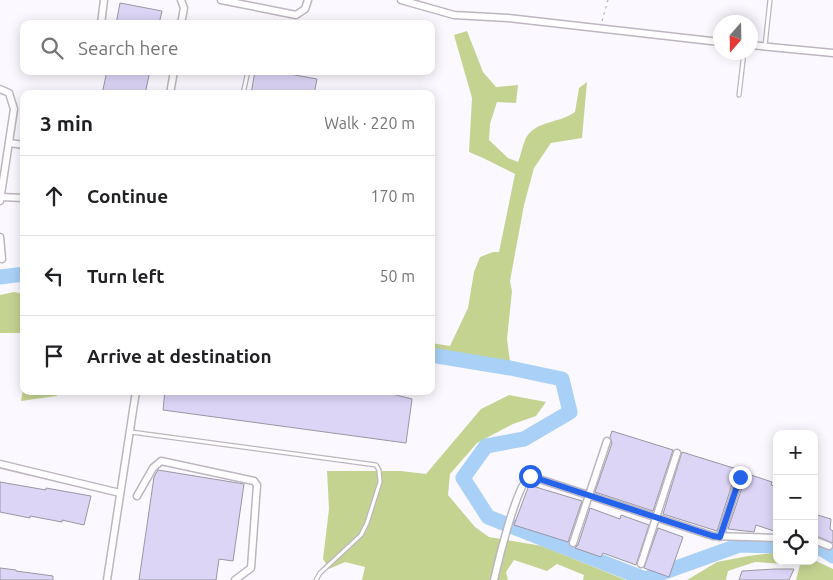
<!DOCTYPE html>
<meta charset="utf-8">
<style>
body{margin:0;font-family:Ubuntu,sans-serif;background:#f6f6f6;color:#202124}
.controls{position:absolute;right:15px;bottom:15px;display:grid;overflow:hidden;border-radius:10px;box-shadow:0 2px 12px #0003}
.controls button{width:45px;height:45px;display:grid;place-items:center;padding:0;border:0;border-bottom:1px solid #e0e0e0;background:#fff;color:#202124;font:25px sans-serif}
.compass{position:absolute;left:713px;top:15px;width:45px;height:45px;border-radius:50%;background:#fff;box-shadow:0 2px 12px #0003;rotate:200deg}
.stop{position:absolute;width:15px;height:15px;margin:-11px;border:4px solid #2563eb;border-radius:50%;background:#fff}
.stop.end{background:#2563eb;border-color:#fff;box-shadow:0 1px 5px #0008}
.list{margin:0;padding:0;list-style:none}
h2{display:flex;justify-content:space-between;align-items:center;height:65px;margin:0;padding:0 20px;font-size:21px}
h2 small{font-size:16px;font-weight:400;color:#757577}
.list li{display:grid;grid-template-columns:32px 1fr auto;gap:15px;align-items:center;box-sizing:border-box;height:80px;padding:0 20px;border-top:1px solid #e0e0e0}
.list b{display:block;font-size:19px;white-space:nowrap}
.list em{font-size:16px;font-style:normal;color:#757577}
.icon{flex:none;width:28px;height:28px;fill:none;stroke:currentColor;stroke-width:2;stroke-linecap:round;stroke-linejoin:round}
.map{position:relative;flex:none;width:833px;height:580px;overflow:hidden}
.search{position:absolute;background:#fff;box-shadow:0 2px 12px #0003;left:20px;top:20px;width:415px;height:55px;display:flex;align-items:center;gap:12px;box-sizing:border-box;padding:0 18px;border-radius:10px;color:#757577;font-size:19px}
.panel{position:absolute;background:#fff;box-shadow:0 2px 12px #0003;left:20px;top:90px;width:415px;height:305px;border-radius:10px}
.map>svg:first-child{display:block}
.green{fill:#c5d391}
.lines{fill:none;stroke-linecap:round;stroke-linejoin:round}
.river{stroke:#a9d1f7;stroke-width:15}
.building{fill:#dcd5f6;stroke:#9997a3}
.service-casing{stroke:#bdb5c0;stroke-width:5.5}
.minor-casing{stroke:#bdb5c0;stroke-width:9}
.path{stroke:#a7a4a9;stroke-width:1;stroke-dasharray:2.5 4;stroke-linecap:butt}
.service{stroke:#fff;stroke-width:3}
.minor{stroke:#fff;stroke-width:6}
.route{stroke:#2563eb;stroke-width:6}
</style>
<div class="map">
<svg width="833" height="580" viewBox="0 0 833 580">
<rect width="100%" height="100%" fill="#fcf8ff"/>
<g class="green">
<path d="M467 31 483 72 496 87 518 85 516 103 497 102 490 124 489 140 508 158 518 162C521 155 522 147 525 140 534 120 559 124 575 112L579 88 587 82 582 138 551 143 534 168 524 205 510 281 512 291 507 339 510 362 431 351V343L450 346 468 308 474 272 480 257 493 252H499L515 174 483 158 469 152 472 98 454 35Z"/>
<path d="M14 292 24 294V333H0V295Z"/>
<path d="M24 385V391H63L56 396 21 401Z"/>
<path d="M509 395 546 402 536 416 513 424 477 443 450 474 448 495 475 527 489 537 542 546 626 580H583L584 575 557 564 547 571 514 560 506 572 508 580H362L365 567 345 562 329 569 323 559 329 509 327 471H401L426 474 481 409Z"/>
<path d="M772 553 777 554V561L814 560 833 569V580H796L800 565 755 562 728 571 726 580H687L717 562 748 556Z"/>
</g>
<g class="lines">
<g class="river">
<path d="M0 277 24 274"/>
<path d="M431 355 510 368 562 379 570 412 524 439 486 446 463 478 488 517 645 579 740 545 777 546"/>
<path d="M814 548 822 549 833 556"/>
</g>
</g>
<g class="building">
<path d="M120 3 162 11 159 24H116Z"/>
<path d="M107 71H150L145 94H102Z"/>
<path d="M255 71H273L317 79 314 94H251Z"/>
<path d="M165 391H380L412 399 406 443 163 410Z"/>
<path d="M612 431 673 450 653 511 595 492 612 443 610 437Z"/>
<path d="M682 452 740 470 739 471 772 482 771 485 777 487V532L756 525 754 532 728 529 745 479 744 474 741 472 735 475 717 531 663 514Z"/>
<path d="M158 470 244 484 233 561 219 559 216 580H139L154 477Z"/>
<path d="M0 482 46 490V488L91 496 84 525 62 520V522L30 516V518L0 512Z"/>
<path d="M529 485 582 501 568 542 514 525Z"/>
<path d="M590 508 620 519 621 515 649 525 636 565 603 553 601 557 575 548 578 545Z"/>
<path d="M814 514 831 519 830 529 833 531V543L814 535Z"/>
<path d="M658 528 683 537 669 577 644 568Z"/>
<path d="M0 568 16 570V571L53 576V580H0Z"/>
<path d="M775 569H794L789 580H739L742 571Z"/>
</g>
<g class="lines">
<g class="service-casing">
<g id="service">
<path d="M765 46 770 0"/>
<path d="M243 94 248 71"/>
<path d="M739 95 744 52"/>
<path d="M131 432 376 465 379 470 380 482 367 523 361 535 320 573 316 580"/>
</g>
</g>
<g class="minor-casing">
<g id="minor">
<path d="M221 0 296 15 305 9 308 0"/>
<path d="M401 0 454 15 508 18 720 42"/>
<path d="M101 24 104 0"/>
<path d="M181 24 184 8 181 0"/>
<path d="M750 45 833 53"/>
<path d="M0 89 9 93 14 109 0 201"/>
<path d="M170 94 174 71"/>
<path d="M9 143 24 145"/>
<path d="M1 197 24 198"/>
<path d="M0 237 2 259"/>
<path d="M0 464 120 493"/>
<path d="M137 496 153 468 161 461 254 481 257 485 251 568 235 580"/>
<path d="M720 537 740 477"/>
<path d="M814 540 829 546"/>
<path d="M573 543 607 441"/>
<path d="M641 564 677 453"/>
<path d="M107 580 136 391"/>
<path d="M494 580C498 562 517 483 530 476L713 536 777 538"/>
</g>
</g>
<path class="path" d="M602 21 608 0"/>
<use href="#service" class="service"/>
<use href="#minor" class="minor"/>
</g>
<g class="lines">
<path class="route" d="M530 476 713 536 720 537 740 477"/>
</g>
</svg>
<div class="controls">
<button>+</button>
<button>−</button>
<button><svg class="icon" aria-label="locate" viewBox="0 0 24 24"><circle cx="12" cy="12" r="6"/><path d="M12 2v4M12 18v4M2 12h4M18 12h4"/></svg></button>
</div>
<svg class="compass" viewBox="-18 -18 36 36"><path d="M0-13l5 13h-10z" fill="#e53935"/><path d="M0 13l5-13h-10z" fill="#757577"/></svg>
<div class="stop" style="left:530px;top:476px"></div>
<div class="stop end" style="left:740px;top:477px"></div>
<div class="search"><svg class="icon" aria-label="search" viewBox="0 0 24 24"><circle cx="10" cy="10" r="6"/><path d="M15 15l6 6"/></svg>Search here</div>
<section class="panel">
<h2>3 min<small>Walk · 220 m</small></h2>
<ul class="list">
<li><svg class="icon" aria-label="ahead" viewBox="0 0 24 24"><path d="M12 20V5M6 11l6-6 6 6"/></svg><div><b>Continue</b></div><em>170 m</em></li>
<li><svg class="icon" aria-label="left" viewBox="0 0 24 24"><path d="M17 20v-9H6M10 6l-5 5 5 5"/></svg><div><b>Turn left</b></div><em>50 m</em></li>
<li><svg class="icon" aria-label="arrive" viewBox="0 0 24 24"><path d="M6 21V4h12l-3 4 3 4H6"/></svg><div><b>Arrive at destination</b></div></li>
</ul>
</section>
</div>
